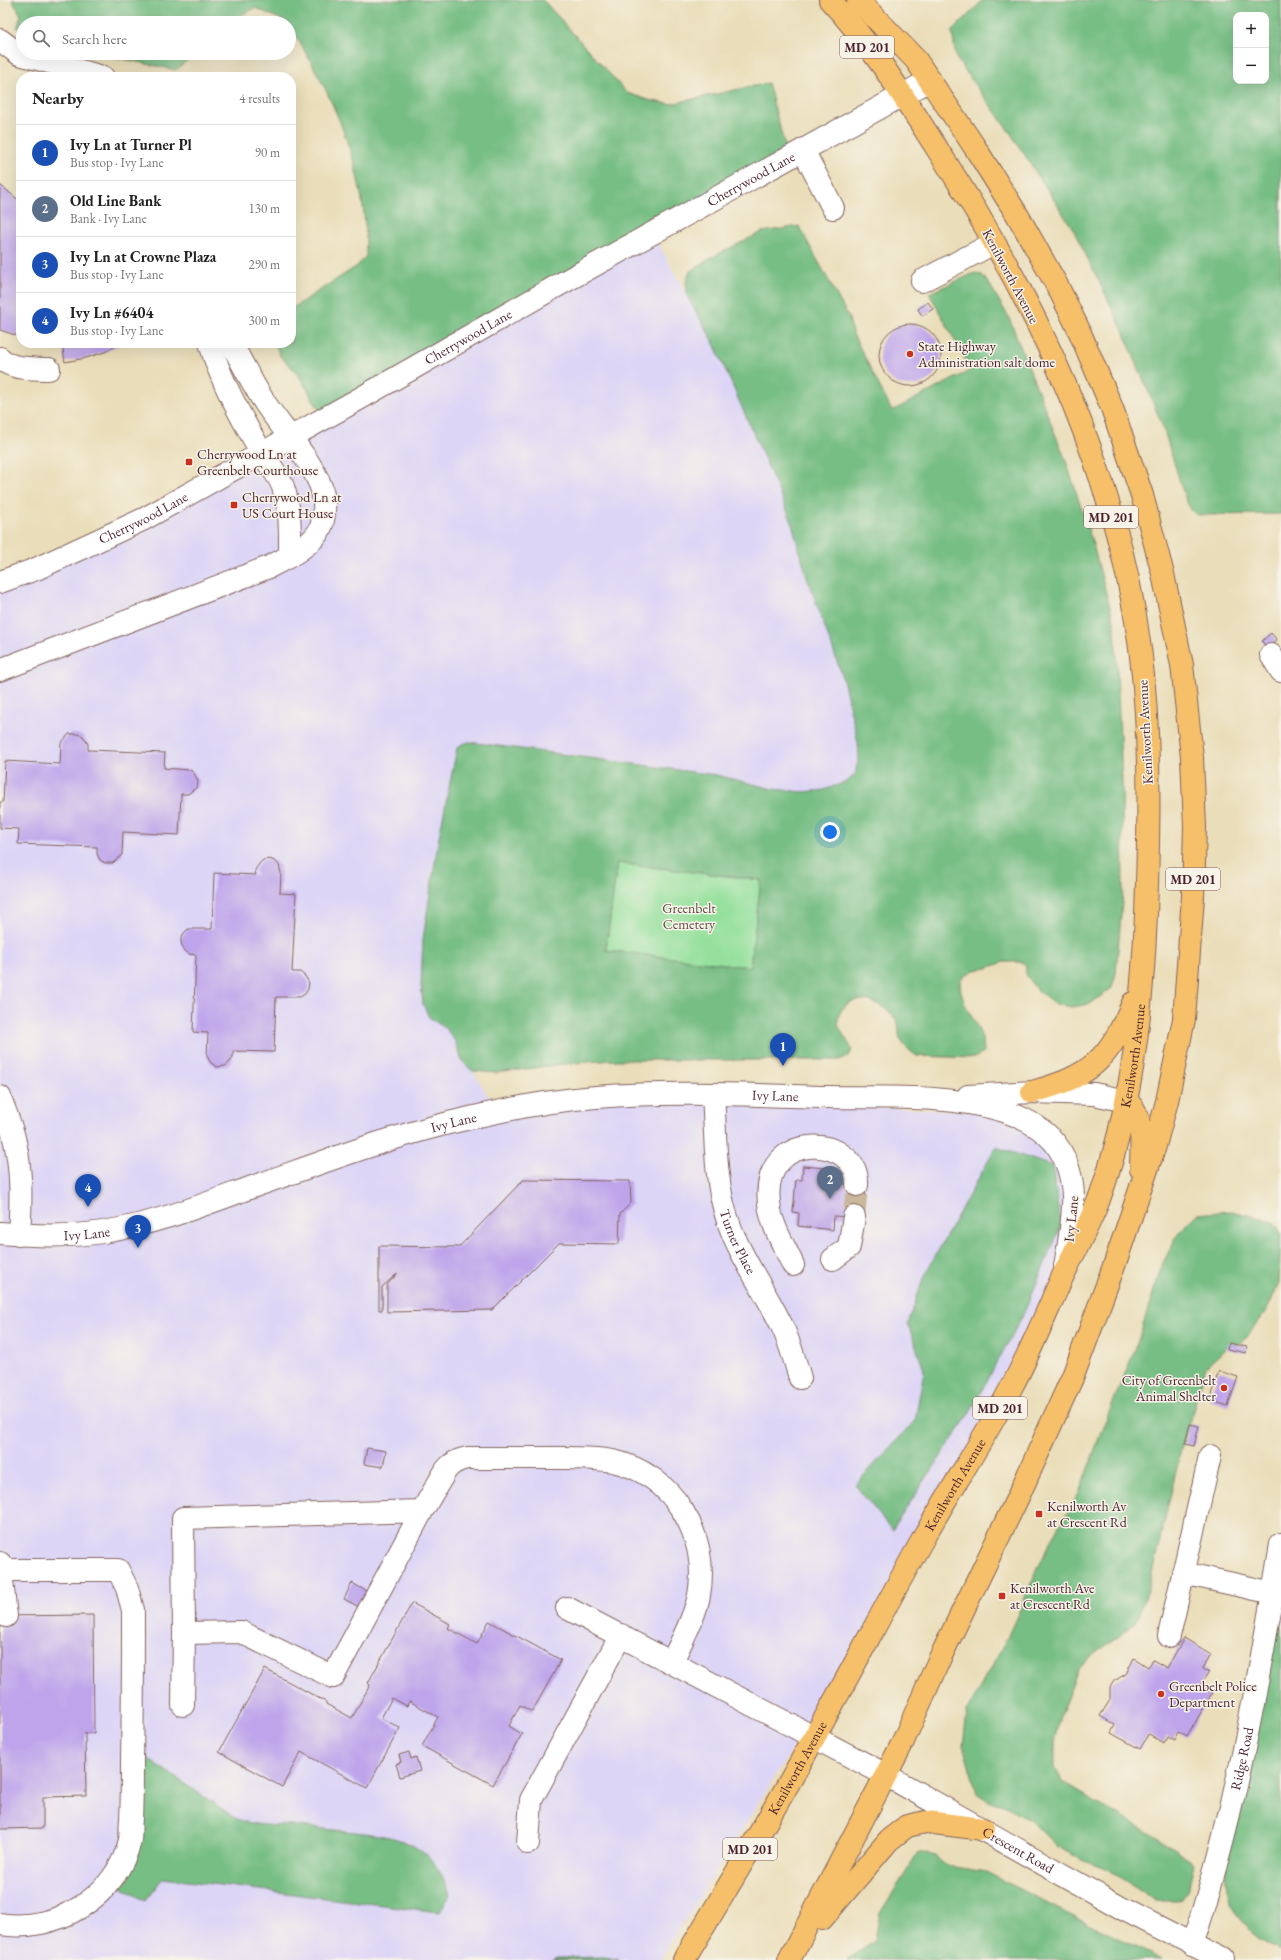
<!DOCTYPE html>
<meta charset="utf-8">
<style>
body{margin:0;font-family:"EB Garamond",serif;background:#f6f6f6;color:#222}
.controls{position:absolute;right:12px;top:12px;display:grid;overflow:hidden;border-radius:8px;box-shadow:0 4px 16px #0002}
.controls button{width:36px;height:36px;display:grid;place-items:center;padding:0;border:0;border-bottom:1px solid #e0e0e0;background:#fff;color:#222;font:20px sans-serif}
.you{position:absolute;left:830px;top:832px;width:14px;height:14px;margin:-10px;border:3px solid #fff;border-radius:50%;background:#1a73e8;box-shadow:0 0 0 6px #1a73e833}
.badge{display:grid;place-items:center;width:26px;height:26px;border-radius:50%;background:#0f766e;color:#fff;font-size:13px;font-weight:700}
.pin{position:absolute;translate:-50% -33px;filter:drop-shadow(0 1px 2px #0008)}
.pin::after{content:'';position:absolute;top:21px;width:14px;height:12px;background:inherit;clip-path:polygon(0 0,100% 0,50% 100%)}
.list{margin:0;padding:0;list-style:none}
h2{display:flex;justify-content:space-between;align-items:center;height:52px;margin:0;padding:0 16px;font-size:17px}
h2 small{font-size:13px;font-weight:400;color:#767676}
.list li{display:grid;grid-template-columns:26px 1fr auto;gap:12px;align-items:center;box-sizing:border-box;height:56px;padding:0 16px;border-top:1px solid #e0e0e0}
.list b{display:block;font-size:15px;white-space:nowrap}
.list p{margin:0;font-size:13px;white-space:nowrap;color:#767676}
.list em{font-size:13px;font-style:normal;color:#767676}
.icon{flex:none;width:22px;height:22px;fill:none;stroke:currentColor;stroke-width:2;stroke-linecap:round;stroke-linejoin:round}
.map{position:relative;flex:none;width:1281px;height:1960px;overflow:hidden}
.search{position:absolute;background:#fff;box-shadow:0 4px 16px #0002;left:16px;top:16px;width:280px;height:44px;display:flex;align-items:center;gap:10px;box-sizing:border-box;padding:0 14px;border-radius:22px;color:#767676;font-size:15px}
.panel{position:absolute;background:#fff;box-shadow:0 4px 16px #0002;left:16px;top:72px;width:280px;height:276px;border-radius:16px}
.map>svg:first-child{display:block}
.built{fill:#ddd5f6}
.green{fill:#94e09c;stroke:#6f8064}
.forest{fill:#77be84;stroke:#606e58;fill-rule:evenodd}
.building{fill:#bea4eb}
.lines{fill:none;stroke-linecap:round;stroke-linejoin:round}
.minor-tunnel{stroke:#cab89d;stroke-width:22;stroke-dasharray:22 11;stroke-linecap:butt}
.minor-casing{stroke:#82625d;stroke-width:24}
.major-casing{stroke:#82625d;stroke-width:24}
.minor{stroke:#fff;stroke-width:22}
.major{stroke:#f6c06b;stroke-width:22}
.poi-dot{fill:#c8321e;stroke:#f7f3e8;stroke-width:1.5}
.labels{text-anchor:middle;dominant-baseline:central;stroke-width:3;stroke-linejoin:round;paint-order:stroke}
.shield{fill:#f7f3e8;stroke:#7e5f64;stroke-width:1}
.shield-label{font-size:13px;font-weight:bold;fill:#4a1f2b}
.street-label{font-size:14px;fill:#4a1f2b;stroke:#f7f3e8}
.poi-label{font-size:14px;fill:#4a1f2b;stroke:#f7f3e8;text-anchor:start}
.park-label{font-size:14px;fill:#5c4f47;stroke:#f7f3e8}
</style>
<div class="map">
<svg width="1281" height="1960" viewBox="0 0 1281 1960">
<rect width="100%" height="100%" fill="#f7f3e8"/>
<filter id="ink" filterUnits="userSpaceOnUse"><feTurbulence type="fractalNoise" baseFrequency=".025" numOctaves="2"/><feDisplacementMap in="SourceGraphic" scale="8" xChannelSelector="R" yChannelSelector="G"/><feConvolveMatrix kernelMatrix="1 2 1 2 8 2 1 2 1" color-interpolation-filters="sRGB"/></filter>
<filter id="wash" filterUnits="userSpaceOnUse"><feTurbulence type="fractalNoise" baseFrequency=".012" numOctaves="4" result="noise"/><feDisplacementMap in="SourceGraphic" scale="16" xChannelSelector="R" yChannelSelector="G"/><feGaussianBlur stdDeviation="0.9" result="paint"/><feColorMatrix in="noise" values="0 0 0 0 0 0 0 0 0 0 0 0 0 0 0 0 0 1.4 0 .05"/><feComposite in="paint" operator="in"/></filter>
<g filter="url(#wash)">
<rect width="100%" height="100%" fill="#eadeba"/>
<path class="built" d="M652 233 712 339 790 517 808 580 842 675 858 742 859 758 855 774 848 781 837 786 824 790 804 792 773 789 716 775 602 759 469 742 462 744 457 748 439 837 423 939 421 985 423 1004 429 1017 446 1029 455 1041 457 1050 468 1067 473 1071 498 1112 596 1097 1006 1112 1066 1162 1063 1275 926 1535 660 1960H619L604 1957 551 1960H2L0 1959V582L36 569Z"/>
<path class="green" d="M617 863 761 880 750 968 606 950Z"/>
<g class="forest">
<path d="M12 0H543L627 93 652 101 670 104 768 83 788 158 324 418 298 374 280 356 275 343H291V309L357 266 366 256C368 174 334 94 289 26V23L255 8 243 14 232 23H23V31L17 28 21 15Z"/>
<path d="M983 0H1281V514L1197 515 1192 511 1186 501 1163 427 1122 328 1073 229 1011 134 956 58 952 31ZM1236 15H1266V81H1236Z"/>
<path d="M94 53H196L176 70Z"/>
<path d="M799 226 849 318 852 332 892 411 971 370 929 293 975 273 982 275 990 285 1009 318 1066 461 1092 541 1115 626 1122 780 1123 892 1116 973 1112 988 1090 1004 1072 1007 1055 1004 1036 989 1026 975V966L1021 962H1004L987 968 974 970 960 979C959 1011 984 1022 984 1053L974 1058 917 1056C911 1052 905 1047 901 1041 897 1034 901 1025 895 1018 886 1004 857 992 844 1007 829 1025 846 1034 852 1050L849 1056 839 1060H613L563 1064 496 1073 473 1071 468 1067 462 1061 455 1041 446 1029 429 1017 423 1004 421 985 423 939 439 837 457 748 462 744 469 742 716 775 773 789 804 792 824 790 848 781 855 774 859 758 858 742 842 675 808 580 790 517 712 339 687 296 686 281 690 271 714 256 762 232ZM617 863 761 880 750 967 606 950Z"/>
<path d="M996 1147 1052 1166 1061 1226 1023 1315 967 1417 892 1530 855 1485 915 1421 924 1370 908 1324 924 1276Z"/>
<path d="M1231 1211 1274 1222 1281 1233 1279 1282 1269 1306 1250 1333 1240 1343 1227 1347 1206 1367 1182 1446 1148 1590 1136 1620 1123 1633 1093 1655 1078 1670 1060 1716 1055 1743V1766L1062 1782 1146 1831 1194 1863 1188 1891 1181 1899 1176 1901H1157L1105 1867 1086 1861 1056 1846 1030 1820 1000 1804 987 1801 978 1795 963 1746 967 1711 1007 1638 1048 1546 1079 1493 1103 1427 1136 1347 1162 1265 1179 1232 1198 1214Z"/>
<path d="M1281 1544V1952L1258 1939 1238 1917 1230 1904 1222 1838Z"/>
<path d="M132 1748 237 1819C257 1827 276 1825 297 1826 313 1827 329 1830 345 1831 397 1836 432 1840 450 1895L439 1912 163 1878 145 1901 110 1880 122 1860Z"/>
<path d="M919 1852 935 1856 948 1866 986 1872 1162 1960H846L875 1940 880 1913Z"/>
<path d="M604 1957 619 1960H551L557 1958Z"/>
</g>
<g id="blocks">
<g class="building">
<path d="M0 185 21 202V337L0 330Z"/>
<path d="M928 302 933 309 922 316 918 309Z"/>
<circle cx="910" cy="355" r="31"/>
<path d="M62 343H121L105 352 86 358 65 362Z"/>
<path d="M1271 633 1277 640 1267 648 1262 641Z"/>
<path d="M69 734H78L83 736 88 744V750L165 753 164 768 190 770 194 773 198 781 197 787 188 794H181L179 835 123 832 122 855 113 863H105L100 860 97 854V847L18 844 19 829 0 828V802H3L5 761 60 764 61 743Z"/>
<path d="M269 859 275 861 279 865 281 873 280 893 296 894 292 972H300L305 976 309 983 308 989 305 994 300 997H276L274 1052 233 1051V1057L230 1062 225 1066 217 1067 210 1062 207 1056 208 1033 193 1032 196 955 189 954 184 950 181 943V938L184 933 188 929H212L214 873 256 875 255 870 259 864 263 860Z"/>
<path d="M803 1166 838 1169 837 1183 866 1186 863 1218 834 1216 833 1230 798 1226 799 1213 793 1212 796 1180H802Z"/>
<path d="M523 1180 630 1181 631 1203 620 1214 619 1244 559 1243 492 1310 387 1312V1285L398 1273 382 1287V1310H379V1246L459 1247Z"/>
<path d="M1229 1343 1247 1347 1246 1353 1227 1349Z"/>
<path d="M1219 1371 1238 1377 1228 1406 1209 1400Z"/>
<path d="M1190 1424 1199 1426 1194 1446 1185 1444Z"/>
<path d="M367 1448 386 1451 383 1467 364 1464Z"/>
<path d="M352 1583 368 1592 359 1607 344 1599Z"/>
<path d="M412 1603 450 1624 448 1628 477 1644 489 1621 561 1660 532 1712 520 1705 509 1726 522 1734 493 1785 422 1746 438 1717 409 1701 407 1706 392 1698 381 1718 400 1728 367 1788 301 1752 282 1787 219 1752 265 1669 326 1702V1704L352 1718 370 1685 368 1683Z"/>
<path d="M93 1615 94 1733H85L86 1796 43 1797V1828L0 1829V1616Z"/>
<path d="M1184 1638 1211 1654 1203 1668 1209 1671 1200 1686 1212 1693 1187 1737 1178 1732 1174 1740 1167 1736 1163 1743 1149 1734 1140 1749 1111 1733 1115 1725 1100 1716 1110 1700V1687L1114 1681 1126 1674 1134 1658 1148 1667 1153 1660 1167 1668Z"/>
<path d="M409 1752 411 1759 416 1757 420 1771 400 1777 396 1764 401 1762 399 1755Z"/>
</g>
</g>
</g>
<g filter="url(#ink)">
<use href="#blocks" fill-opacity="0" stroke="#82625d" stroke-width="1"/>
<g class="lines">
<path class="minor-tunnel" d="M854 1217 857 1185"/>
<g class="minor-casing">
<g id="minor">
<path d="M0 40 19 54 103 77"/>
<path d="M803 150 833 208"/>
<path d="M922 281 994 243"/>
<path d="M210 343C219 377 244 423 262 453 268 464 279 475 283 487 291 509 290 533 290 556"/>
<path d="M0 358C12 370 32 368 49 369"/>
<path id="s1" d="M0 582 36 569 144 519 359 399 555 287 930 80"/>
<path d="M1271 655 1281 671"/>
<path d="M0 670 269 567C285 559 314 545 321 527 326 514 325 495 319 482 307 455 284 431 267 406 254 387 243 364 231 343"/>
<path id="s2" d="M713 1094C716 1135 714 1181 728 1221 741 1259 765 1290 782 1326 790 1343 795 1361 800 1378"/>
<path d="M968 1096 1032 1092 1094 1094 1126 1101"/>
<path d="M0 1097C5 1112 12 1127 15 1142 22 1172 21 1204 19 1235"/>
<path id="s3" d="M0 1233C34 1236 69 1237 103 1232 156 1224 205 1204 255 1186 326 1161 397 1134 470 1118 512 1108 554 1100 596 1097 673 1091 751 1095 828 1097 884 1098 949 1094 1004 1111 1021 1117 1043 1128 1055 1143 1083 1180 1072 1224 1065 1266"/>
<path d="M833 1259 849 1247 854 1217"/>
<path d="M793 1265C784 1245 771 1225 769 1203 760 1128 860 1134 857 1185"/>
<path d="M422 1511 333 1677 241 1632 184 1633 183 1518 422 1511 446 1470C451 1463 458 1460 467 1458 493 1458 520 1458 546 1458 568 1458 591 1457 613 1461 673 1474 710 1536 699 1595 695 1618 681 1641 672 1662"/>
<path d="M0 1563 6 1616"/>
<path d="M0 1570H118L127 1588 133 1610C133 1660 133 1711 132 1761 132 1780 132 1800 131 1819 130 1825 131 1833 130 1840 117 1897 56 1933 0 1924"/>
<path d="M1183 1573 1273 1593"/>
<path id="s4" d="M567 1608 886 1775 1123 1909 1223 1960"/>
<path d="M1169 1636 1210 1456"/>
<path d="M183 1705 184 1633"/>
<path d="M528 1843 531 1800 621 1635"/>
<path id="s5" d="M1192 1945C1235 1816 1259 1679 1281 1544"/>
</g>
</g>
<g class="major-casing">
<g id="major">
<path d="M1032 1092C1092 1076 1109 1059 1133 1003"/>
<path d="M1126 1101C1146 1115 1141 1148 1141 1169"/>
<path d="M822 1919 889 1840 907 1826 926 1822 983 1829"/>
<path id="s6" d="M684 1960C728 1886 774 1812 815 1736 852 1670 887 1603 924 1537 952 1487 984 1439 1011 1388 1030 1353 1045 1316 1061 1280 1073 1254 1087 1229 1098 1202 1132 1110 1142 1012 1146 915 1149 829 1151 742 1141 656 1119 477 1040 308 943 158 908 104 874 47 830 0"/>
<path d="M789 1960 901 1746 939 1660 1018 1497 1073 1376 1114 1266 1155 1146 1167 1101 1184 1019 1193 897 1195 827 1192 757 1182 665 1163 574 1142 495 1112 408 1078 328 1059 289 1018 216 974 146 916 60 858 0"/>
</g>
</g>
<use href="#minor" class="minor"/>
<use href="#major" class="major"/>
</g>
</g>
<g class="poi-dot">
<circle cx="910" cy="354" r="4"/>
<rect x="185" y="458" width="8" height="8" rx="2"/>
<rect x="230" y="501" width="8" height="8" rx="2"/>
<circle cx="1224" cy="1388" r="4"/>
<rect x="1035" y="1510" width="8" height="8" rx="2"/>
<rect x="998" y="1592" width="8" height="8" rx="2"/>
<circle cx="1161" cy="1694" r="4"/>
</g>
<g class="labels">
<g class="shield">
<rect x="840" y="36" width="54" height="22" rx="3"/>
<rect x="1084" y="506" width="54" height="22" rx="3"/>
<rect x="1166" y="868" width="54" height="22" rx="3"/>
<rect x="973" y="1397" width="54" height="22" rx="3"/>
<rect x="723" y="1838" width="54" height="22" rx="3"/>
</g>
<g class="shield-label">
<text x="867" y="47">MD 201</text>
<text x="1111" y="517">MD 201</text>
<text x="1193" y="879">MD 201</text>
<text x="1000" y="1408">MD 201</text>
<text x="750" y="1849">MD 201</text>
</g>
<g class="street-label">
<text stroke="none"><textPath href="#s1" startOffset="853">Cherrywood Lane</textPath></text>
<text transform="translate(1011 276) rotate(62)">Kenilworth Avenue</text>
<text stroke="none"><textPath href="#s1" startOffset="529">Cherrywood Lane</textPath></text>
<text stroke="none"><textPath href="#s1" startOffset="157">Cherrywood Lane</textPath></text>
<text transform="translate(1145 732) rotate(-93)">Kenilworth Avenue</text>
<text stroke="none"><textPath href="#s6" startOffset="1015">Kenilworth Avenue</textPath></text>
<text stroke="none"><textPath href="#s3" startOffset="795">Ivy Lane</textPath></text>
<text stroke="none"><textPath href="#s3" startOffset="471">Ivy Lane</textPath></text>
<text transform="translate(1071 1219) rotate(-84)">Ivy Lane</text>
<text stroke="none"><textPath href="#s3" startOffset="87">Ivy Lane</textPath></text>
<text stroke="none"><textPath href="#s2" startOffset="151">Turner Place</textPath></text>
<text stroke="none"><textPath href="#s6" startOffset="547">Kenilworth Avenue</textPath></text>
<text stroke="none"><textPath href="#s5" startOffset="193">Ridge Road</textPath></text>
<text stroke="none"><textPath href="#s6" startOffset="223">Kenilworth Avenue</textPath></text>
<text stroke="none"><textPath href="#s4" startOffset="512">Crescent Road</textPath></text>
</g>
<g class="poi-label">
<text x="918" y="346">State Highway<tspan x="918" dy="16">Administration salt dome</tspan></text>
<text x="197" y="454">Cherrywood Ln at<tspan x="197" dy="16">Greenbelt Courthouse</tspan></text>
<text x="242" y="497">Cherrywood Ln at<tspan x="242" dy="16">US Court House</tspan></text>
<text x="1216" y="1380" text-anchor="end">City of Greenbelt<tspan x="1216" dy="16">Animal Shelter</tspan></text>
<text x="1047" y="1506">Kenilworth Av<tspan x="1047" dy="16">at Crescent Rd</tspan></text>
<text x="1010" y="1588">Kenilworth Ave<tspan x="1010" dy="16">at Crescent Rd</tspan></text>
<text x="1169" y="1686">Greenbelt Police<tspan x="1169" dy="16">Department</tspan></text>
</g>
<g class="park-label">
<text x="689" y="908">Greenbelt<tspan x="689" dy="16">Cemetery</tspan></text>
</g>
</g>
</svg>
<div class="controls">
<button>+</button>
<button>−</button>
</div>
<div class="you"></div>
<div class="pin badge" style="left:783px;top:1066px;background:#1a4fb4">1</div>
<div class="pin badge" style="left:830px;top:1199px;background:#5c6f8a">2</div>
<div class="pin badge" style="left:138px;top:1248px;background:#1a4fb4">3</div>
<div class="pin badge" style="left:88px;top:1207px;background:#1a4fb4">4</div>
<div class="search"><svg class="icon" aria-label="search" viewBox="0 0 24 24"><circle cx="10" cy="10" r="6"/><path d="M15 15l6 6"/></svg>Search here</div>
<section class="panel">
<h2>Nearby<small>4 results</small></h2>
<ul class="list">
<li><span class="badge" style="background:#1a4fb4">1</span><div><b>Ivy Ln at Turner Pl</b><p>Bus stop · Ivy Lane</p></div><em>90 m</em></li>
<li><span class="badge" style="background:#5c6f8a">2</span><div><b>Old Line Bank</b><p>Bank · Ivy Lane</p></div><em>130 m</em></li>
<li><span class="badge" style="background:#1a4fb4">3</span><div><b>Ivy Ln at Crowne Plaza</b><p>Bus stop · Ivy Lane</p></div><em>290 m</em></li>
<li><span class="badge" style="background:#1a4fb4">4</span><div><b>Ivy Ln #6404</b><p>Bus stop · Ivy Lane</p></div><em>300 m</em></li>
</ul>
</section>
</div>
